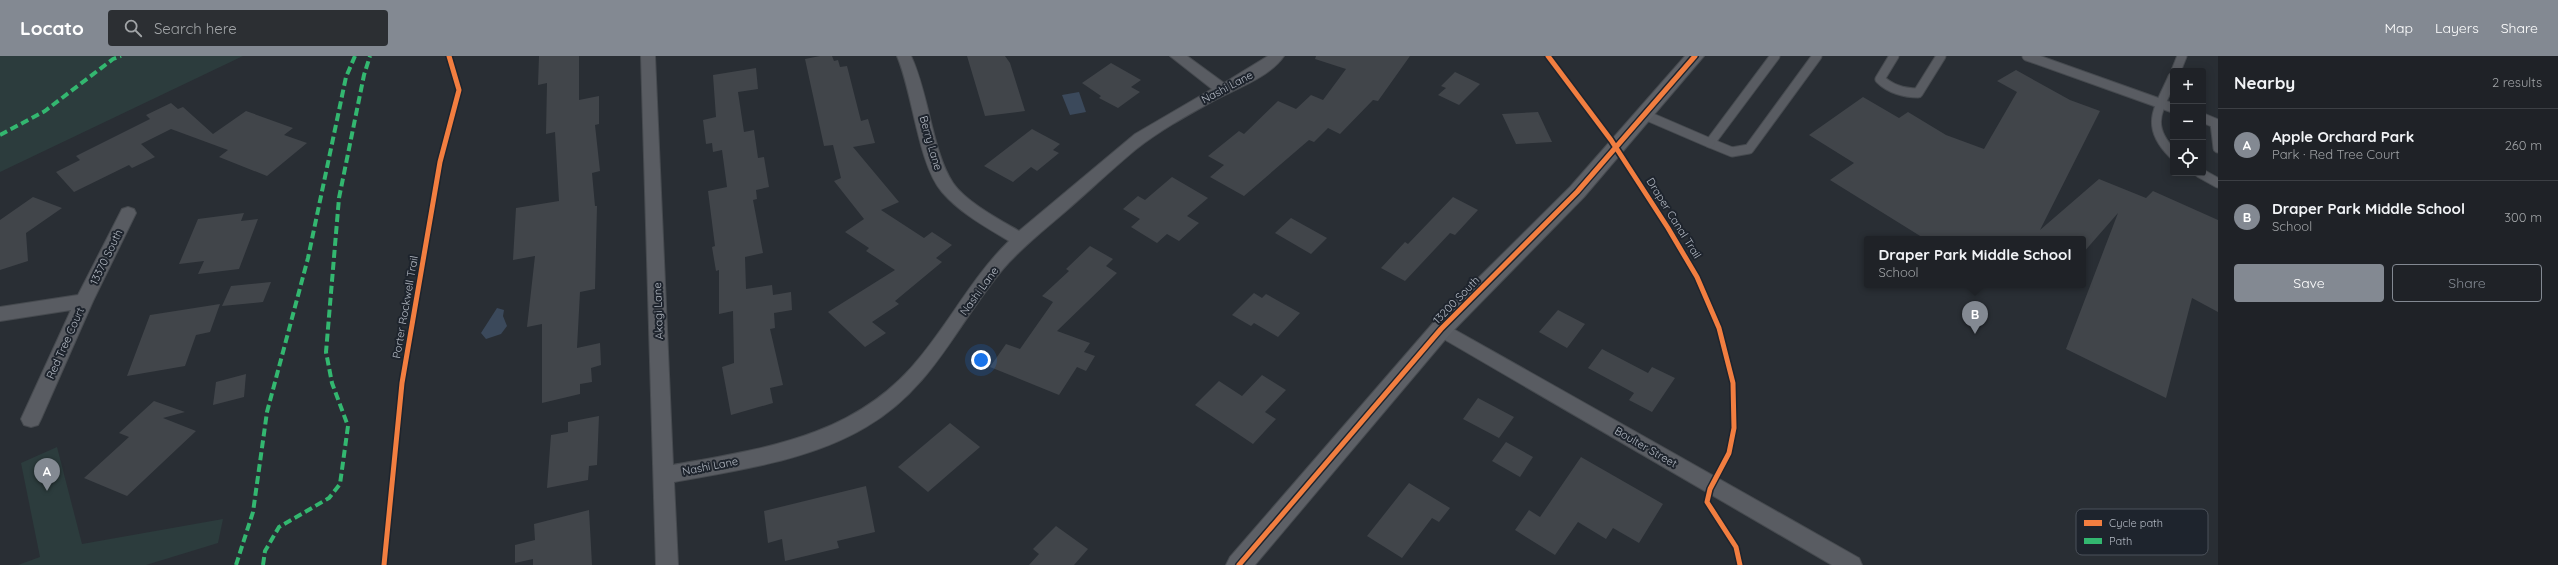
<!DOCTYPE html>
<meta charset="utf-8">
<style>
body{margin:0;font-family:Quicksand,sans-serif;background:#2c2f33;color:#f1f3f6}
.controls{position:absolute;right:12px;top:12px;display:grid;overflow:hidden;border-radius:4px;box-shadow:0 2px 10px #0003}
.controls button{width:36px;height:36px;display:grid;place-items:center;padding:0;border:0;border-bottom:1px solid #3c3f44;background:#1f2227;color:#f1f3f6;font:20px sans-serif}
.you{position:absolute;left:981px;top:304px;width:14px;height:14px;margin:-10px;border:3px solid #fff;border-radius:50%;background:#1a73e8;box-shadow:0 0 0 6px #1a73e833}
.badge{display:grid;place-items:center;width:26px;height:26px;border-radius:50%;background:#838992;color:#fff;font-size:13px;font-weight:700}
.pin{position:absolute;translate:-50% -33px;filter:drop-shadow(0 1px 2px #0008)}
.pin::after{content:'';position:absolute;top:21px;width:14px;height:12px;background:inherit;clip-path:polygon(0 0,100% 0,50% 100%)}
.popup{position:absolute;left:1864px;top:180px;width:222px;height:52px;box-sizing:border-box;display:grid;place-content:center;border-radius:4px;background:#1f2227;filter:drop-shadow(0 1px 3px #0005);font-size:13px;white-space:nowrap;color:#a1a4a7}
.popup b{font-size:15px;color:#f1f3f6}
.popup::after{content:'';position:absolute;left:50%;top:100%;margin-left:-8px;border:8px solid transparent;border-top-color:#1f2227}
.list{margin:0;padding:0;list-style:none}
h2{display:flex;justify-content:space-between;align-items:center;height:52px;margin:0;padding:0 16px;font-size:17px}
h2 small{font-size:13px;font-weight:400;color:#a1a4a7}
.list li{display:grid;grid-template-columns:26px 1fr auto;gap:12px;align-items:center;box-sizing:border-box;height:72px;padding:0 16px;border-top:1px solid #3c3f44}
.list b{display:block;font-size:15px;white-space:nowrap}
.list p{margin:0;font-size:13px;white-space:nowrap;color:#a1a4a7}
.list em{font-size:13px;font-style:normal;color:#a1a4a7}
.actions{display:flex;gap:8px;padding:12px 16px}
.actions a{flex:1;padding:9px 0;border:1px solid #838992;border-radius:4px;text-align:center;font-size:14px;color:#838992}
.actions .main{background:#838992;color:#fff}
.icon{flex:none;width:22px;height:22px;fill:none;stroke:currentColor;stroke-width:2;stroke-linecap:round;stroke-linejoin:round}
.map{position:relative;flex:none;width:2218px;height:509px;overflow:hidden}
header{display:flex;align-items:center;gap:24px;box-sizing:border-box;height:56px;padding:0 20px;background:#838992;color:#fff}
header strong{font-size:19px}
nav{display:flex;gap:22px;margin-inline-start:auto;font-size:14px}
.search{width:280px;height:36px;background:#2c2f33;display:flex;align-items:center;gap:10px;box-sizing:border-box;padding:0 14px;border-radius:4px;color:#a1a4a7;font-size:15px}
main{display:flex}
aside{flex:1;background:#1f2227}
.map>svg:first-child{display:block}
.green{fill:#2c3c3d}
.water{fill:#3b495b}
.building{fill:#41454a}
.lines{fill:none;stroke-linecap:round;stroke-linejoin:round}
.lane-casing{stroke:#464a4f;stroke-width:11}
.street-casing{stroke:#464a4f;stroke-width:2}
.secondary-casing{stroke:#464a4f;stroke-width:2}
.lane{stroke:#595c62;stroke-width:9}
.street{fill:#595c62;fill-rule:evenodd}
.secondary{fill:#5d6066;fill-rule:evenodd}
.quiet{stroke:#33b770;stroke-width:4;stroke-dasharray:8 4;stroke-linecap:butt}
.cycleway-casing{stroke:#1e242d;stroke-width:8}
.cycleway{stroke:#f27e40;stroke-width:5}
.labels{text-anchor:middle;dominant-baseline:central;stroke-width:4;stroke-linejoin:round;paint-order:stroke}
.street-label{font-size:11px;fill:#b4bac4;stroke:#1e242d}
.key{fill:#1e242d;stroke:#4b515a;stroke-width:1}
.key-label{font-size:11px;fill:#b4bac4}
</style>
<header>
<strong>Locato</strong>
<div class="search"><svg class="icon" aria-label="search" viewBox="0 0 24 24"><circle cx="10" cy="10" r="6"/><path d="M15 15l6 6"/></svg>Search here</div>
<nav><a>Map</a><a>Layers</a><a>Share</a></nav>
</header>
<main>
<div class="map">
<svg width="2218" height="509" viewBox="0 0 2218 509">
<rect width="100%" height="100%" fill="#292e34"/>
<g class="green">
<path d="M0 0H243L0 116Z"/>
<path d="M57 391 82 488 223 463 218 487 146 509H18L40 501 21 407Z"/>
</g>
<g class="water">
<path d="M1079 36 1086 56 1070 59 1062 39Z"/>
<path d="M497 252 504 254 503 260 507 270 501 278 486 283 481 277Z"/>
</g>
<g class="building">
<path d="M539 0H579V44L599 40V68L595 69 600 115 592 117 595 150H597L595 233 580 236 577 292 600 287 601 309 591 312 592 326 580 328V338L542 347V268L527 271 535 200 513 204 516 152 559 145 555 76 546 78 547 27 538 29Z"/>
<path d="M820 0H832L834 5 838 4 840 11 847 10 861 65 868 63 875 87 853 91 899 146 881 154 924 182 932 176 952 189 936 202 942 206 895 245 899 248 872 266 886 277 865 291 828 256 895 214 866 195 869 192 845 176 864 163 834 125 841 122 833 89 824 90 805 3Z"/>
<path d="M967 0H1005L1010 7 1025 55 985 60Z"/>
<path d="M1316 0H1410L1378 45 1373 44 1340 78 1328 72 1314 86 1309 84 1244 140 1210 121 1224 109 1208 100 1239 75 1244 78 1278 45 1296 53 1311 39 1323 44 1346 13 1315 3Z"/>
<path d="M1111 7 1141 24 1131 31 1140 36 1118 52 1099 42 1101 40 1082 27Z"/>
<path d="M756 12 758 33 738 36 744 76 754 74 758 102 764 101 769 131 756 134 757 143 753 144 763 197 745 201 746 233 772 229 773 239 791 236 792 254 774 257 775 272 770 273 783 329 770 332 773 347 731 359 722 311 734 307 733 255 719 258V214L716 215 712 191 715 190 708 135 727 131 722 94 713 96 712 87 706 88 703 64 716 61 713 19Z"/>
<path d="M2016 14 2070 44 2100 55 2040 174 2099 123 2146 142 2153 135 2218 164V256L2192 242 2166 342 2066 293 2118 157 2083 197V183H1925L1830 124 1854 107 1809 79 1863 41 1899 62 1908 56 1946 79 1984 93 2017 36 1997 25Z"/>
<path d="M1455 16 1480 28 1459 49 1438 39 1446 32 1441 30Z"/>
<path d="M171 47 178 53 183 51 213 78 246 55 293 72 284 79 307 87 267 120 219 101 228 94 171 73 141 88 155 101 132 112 129 109 74 136 56 116 80 104 76 100 150 63 146 59Z"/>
<path d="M1538 56 1552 86 1516 88 1502 58Z"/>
<path d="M1032 73 1060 88 1053 94 1059 97 1037 115 1031 111 1013 126 984 110Z"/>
<path d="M1172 121 1208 142 1187 160 1199 167 1179 185 1167 178 1157 187 1131 171 1140 163 1123 153 1138 140 1145 144Z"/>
<path d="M33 141 62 152 26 177 28 205 0 214V164Z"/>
<path d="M1453 141 1478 154 1455 179 1450 177 1405 225 1381 212 1405 186 1408 188Z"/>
<path d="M244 157 241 165 258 163 239 213 198 218 204 205 179 208 198 163Z"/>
<path d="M1291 162 1327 182 1311 198 1275 177Z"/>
<path d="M1090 190 1113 203 1106 210 1117 217 1057 275 1090 287 1084 296 1095 300 1086 315 1077 311 1059 339 990 311 1006 288 1020 293 1053 246 1042 240 1069 215 1066 213Z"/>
<path d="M271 226 263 246 222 250 231 230Z"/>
<path d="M1254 237 1262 242 1266 238 1300 257 1278 281 1254 267 1251 270 1232 259Z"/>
<path d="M220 248 210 276 196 279 185 310 127 320 150 259Z"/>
<path d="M1558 254 1585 268 1567 292 1539 276Z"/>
<path d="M1602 293 1648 317 1652 311 1675 322 1652 356 1629 344 1634 337 1588 312Z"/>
<path d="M246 318 244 341 213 349 216 326Z"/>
<path d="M1262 319 1286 334 1265 356 1276 363 1253 388 1195 349 1219 325 1242 340Z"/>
<path d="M1478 342 1514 361 1499 382 1463 363Z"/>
<path d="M154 345 185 356 163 362 196 375 127 440 84 422 129 381 119 377Z"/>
<path d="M599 360 597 409 589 410 588 424 547 432 551 379 568 376V366Z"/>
<path d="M950 367 980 391 928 436 898 411Z"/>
<path d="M1506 386 1533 401 1520 421 1492 405Z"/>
<path d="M1581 401 1663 448 1639 487 1613 472 1606 483 1578 466 1555 499 1515 474 1529 454 1540 461Z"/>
<path d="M1409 427 1450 452 1439 466 1432 462 1402 502 1367 480Z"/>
<path d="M866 430 875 476 837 485 839 492 785 505 782 483 768 487 764 455Z"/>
<path d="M589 454 592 509H533V503L515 507V489L535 484 534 468Z"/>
<path d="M1056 470 1088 493 1074 509H1029L1039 498 1033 493Z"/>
</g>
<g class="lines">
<g class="lane-casing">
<g id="lane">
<path d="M1775 0 1710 87 1732 96 1749 93 1817 0"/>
<path d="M1894 0 1880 23C1890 33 1905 37 1918 37L1941 0"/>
<path d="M2027 0 2173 52"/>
<path d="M2176 15 2182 0"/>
<path d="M2173 21C2159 53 2144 69 2173 98"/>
<path d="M1645 59 1710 87"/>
<path d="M2203 62 2215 67 2218 92"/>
<path d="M2200 117 2218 127"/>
</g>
</g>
<g class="street-casing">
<g id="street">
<path d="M641 0H655L673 409C767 392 858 380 921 300 952 262 974 219 1009 185 986 171 960 157 942 136 918 108 913 37 897 0H911C929 38 932 95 953 127 966 146 1000 164 1019 175L1135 78 1212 33 1170 0H1187L1224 27 1268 0H1284C1270 21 1235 33 1213 45 1186 60 1159 75 1135 94 1111 114 1089 135 1066 155 1044 174 1022 191 1003 213 956 269 933 332 866 371 809 405 738 414 674 426L678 509H656Z"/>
<path d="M128 151 134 153 136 157 93 245 41 363 38 369 31 371 24 369 21 363 71 254 0 265V251L78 239 120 157 122 153Z"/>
<path d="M1441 266 1859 502 1862 509H1832L1435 278 1432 273 1435 268Z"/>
</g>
</g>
<g class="secondary-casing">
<path id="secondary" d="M1685 0H1704L1584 141 1449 279 1255 509H1226L1230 501 1433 267 1570 131Z"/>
</g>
<use href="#lane" class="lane"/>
<use href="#street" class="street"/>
<use href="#secondary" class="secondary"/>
<g class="quiet">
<path d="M0 79 45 55 113 3 121 0"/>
<path d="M236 509 253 456 267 356 308 202 346 21 355 0"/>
<path d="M263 509 265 495 279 471 329 442 340 428 348 370 332 327 326 296 339 142 364 19 370 0"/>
</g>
<g class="cycleway-casing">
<g id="cycleway">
<path d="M1548 0 1611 84 1668 172 1697 221 1719 272 1733 327 1734 372 1729 397 1710 433 1707 446 1736 491 1740 509"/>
<path d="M384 509 402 327 440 106 459 34 449 0"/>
<path d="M1239 509 1441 273 1577 136 1695 0"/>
</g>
</g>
<use href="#cycleway" class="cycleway"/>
</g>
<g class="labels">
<g class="street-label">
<text transform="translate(1227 31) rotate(-28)">Nashi Lane</text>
<text transform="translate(931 87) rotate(74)">Berry Lane</text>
<text transform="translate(1674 162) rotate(58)">Draper Canal Trail</text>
<text transform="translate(106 201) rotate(-64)">13370 South</text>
<text transform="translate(979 235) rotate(-54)">Nashi Lane</text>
<text transform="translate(1456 244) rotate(-46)">13200 South</text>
<text transform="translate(405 251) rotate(-80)">Porter Rockwell Trail</text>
<text transform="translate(658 255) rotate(-92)">Akagi Lane</text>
<text transform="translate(65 287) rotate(-66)">Red Tree Court</text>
<text transform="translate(1646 391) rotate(30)">Boulter Street</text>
<text transform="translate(710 410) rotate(-11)">Nashi Lane</text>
</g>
</g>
<rect x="2076" y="453" width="132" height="46" rx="6" class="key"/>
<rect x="2084" y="464" width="18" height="6" fill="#f27e40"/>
<rect x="2084" y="482" width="18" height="6" fill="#33b770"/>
<g class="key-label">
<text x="2109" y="471">Cycle path</text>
<text x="2109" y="489">Path</text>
</g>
</svg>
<div class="controls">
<button>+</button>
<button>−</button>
<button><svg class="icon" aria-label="locate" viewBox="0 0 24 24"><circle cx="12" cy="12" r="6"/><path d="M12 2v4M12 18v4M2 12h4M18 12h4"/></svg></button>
</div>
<div class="you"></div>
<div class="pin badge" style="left:47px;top:435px">A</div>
<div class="pin badge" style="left:1975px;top:278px">B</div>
<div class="popup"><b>Draper Park Middle School</b>School</div>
</div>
<aside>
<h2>Nearby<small>2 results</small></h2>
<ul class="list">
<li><span class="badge">A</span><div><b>Apple Orchard Park</b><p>Park · Red Tree Court</p></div><em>260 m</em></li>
<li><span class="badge">B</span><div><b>Draper Park Middle School</b><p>School</p></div><em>300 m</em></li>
</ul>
<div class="actions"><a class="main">Save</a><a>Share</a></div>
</aside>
</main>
